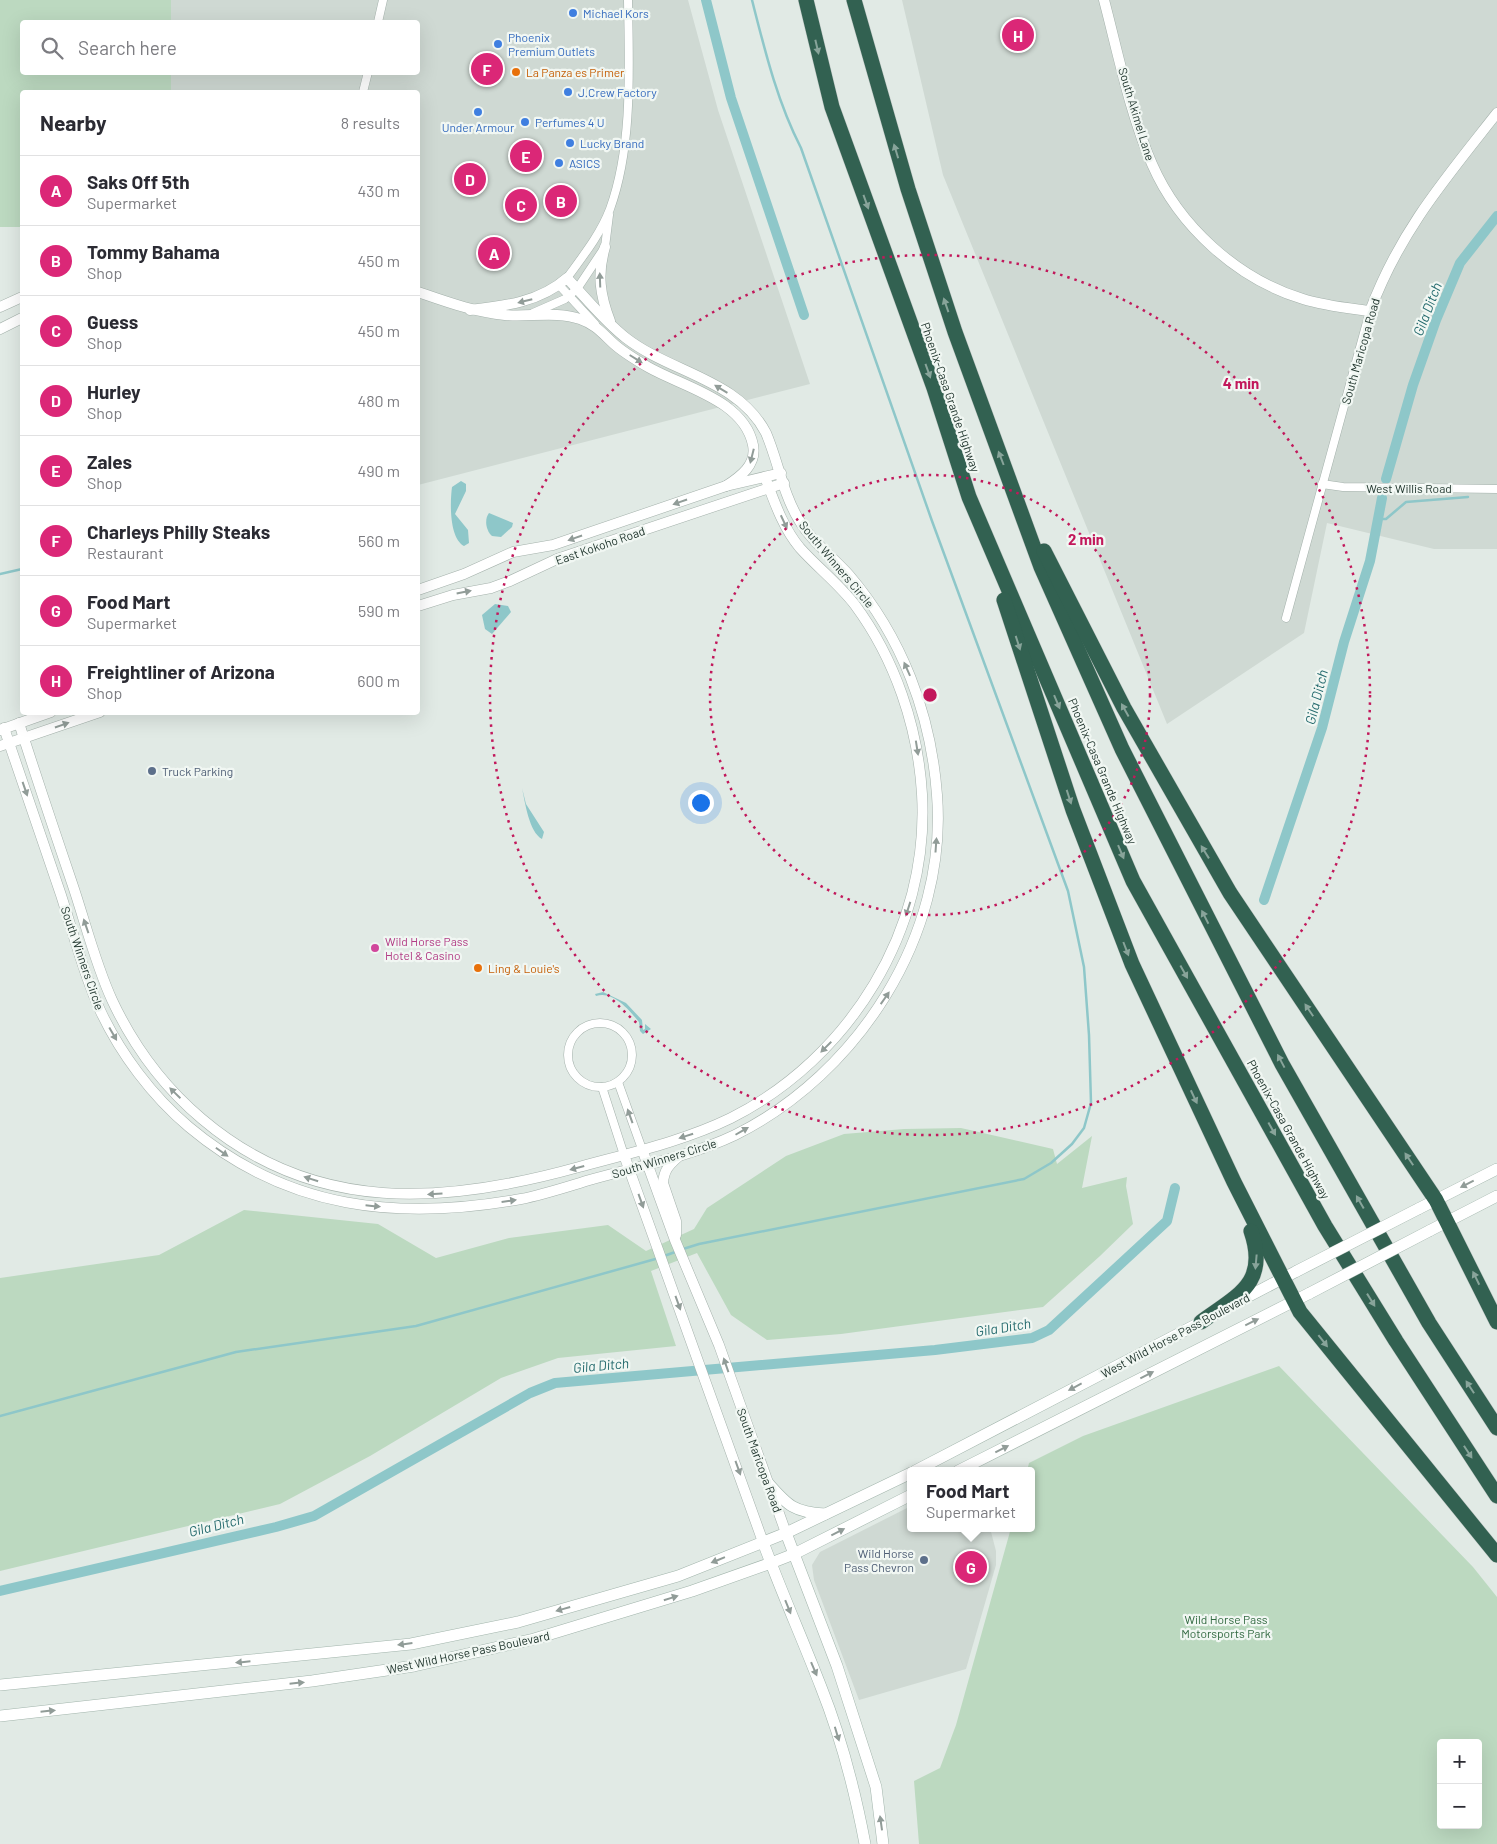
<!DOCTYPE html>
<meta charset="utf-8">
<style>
body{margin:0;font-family:Barlow,sans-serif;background:#f7f7f7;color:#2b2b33}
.controls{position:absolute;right:15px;bottom:15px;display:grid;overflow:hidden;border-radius:5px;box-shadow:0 5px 20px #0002}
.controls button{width:45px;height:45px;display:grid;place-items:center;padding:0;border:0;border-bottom:1px solid #e1e1e2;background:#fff;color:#2b2b33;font:25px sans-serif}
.you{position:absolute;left:700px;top:802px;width:18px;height:18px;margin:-12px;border:4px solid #fff;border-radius:50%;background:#1a73e8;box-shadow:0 0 0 8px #1a73e833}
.badge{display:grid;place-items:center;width:32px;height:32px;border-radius:50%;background:#db2777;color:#fff;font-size:16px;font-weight:700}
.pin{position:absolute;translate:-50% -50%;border:2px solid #fff;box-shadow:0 1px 5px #0006}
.popup{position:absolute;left:907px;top:1467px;width:128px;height:65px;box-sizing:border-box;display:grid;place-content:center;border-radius:5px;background:#fff;filter:drop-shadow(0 1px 4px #0005);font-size:16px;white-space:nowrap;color:#7c7c81}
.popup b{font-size:19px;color:#2b2b33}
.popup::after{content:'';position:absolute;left:50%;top:100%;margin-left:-10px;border:10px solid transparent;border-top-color:#fff}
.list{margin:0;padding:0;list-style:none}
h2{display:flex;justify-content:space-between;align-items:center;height:65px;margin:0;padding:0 20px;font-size:21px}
h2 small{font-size:16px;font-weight:400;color:#7c7c81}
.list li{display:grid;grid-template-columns:32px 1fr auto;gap:15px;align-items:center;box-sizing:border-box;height:70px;padding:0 20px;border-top:1px solid #e1e1e2}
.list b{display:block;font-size:19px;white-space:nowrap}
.list p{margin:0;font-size:16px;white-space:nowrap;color:#7c7c81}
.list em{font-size:16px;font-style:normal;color:#7c7c81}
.icon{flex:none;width:28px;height:28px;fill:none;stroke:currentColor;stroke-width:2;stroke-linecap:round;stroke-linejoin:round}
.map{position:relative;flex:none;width:1497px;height:1844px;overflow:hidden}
.search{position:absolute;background:#fff;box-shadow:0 5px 20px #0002;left:20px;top:20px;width:400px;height:55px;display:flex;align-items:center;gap:12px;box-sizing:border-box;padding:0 18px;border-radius:5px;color:#7c7c81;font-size:19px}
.panel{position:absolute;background:#fff;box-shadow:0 5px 20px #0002;left:20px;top:90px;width:400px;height:625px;border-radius:5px}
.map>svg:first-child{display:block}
.built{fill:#cfd9d3}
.green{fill:#bcd9c0;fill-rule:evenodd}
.water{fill:#8ec7c9}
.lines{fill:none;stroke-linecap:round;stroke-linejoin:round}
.stream{stroke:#8ec7c9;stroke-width:2.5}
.canal{stroke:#8ec7c9;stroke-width:10}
.minor-casing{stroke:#a4b1ab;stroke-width:9}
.tertiary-casing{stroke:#a4b1ab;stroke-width:11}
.secondary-casing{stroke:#a1b4ab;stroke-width:12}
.motorway-casing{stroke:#c1c7c5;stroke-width:16}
.minor{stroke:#fff;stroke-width:8}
.tertiary{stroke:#fff;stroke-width:10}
.secondary{stroke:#fff;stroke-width:11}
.motorway{stroke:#326151;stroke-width:15}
.secondary-bridge-casing{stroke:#a1b4ab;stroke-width:12;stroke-linecap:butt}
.secondary-bridge{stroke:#fff;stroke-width:11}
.oneway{fill:#88a49a}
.oneway2{fill:#919c98}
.ring{fill:none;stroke:#c2185b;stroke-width:2.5;stroke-dasharray:2.5 5}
.shop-dot{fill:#3f7fe0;stroke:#f1f7f3;stroke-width:2}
.food-dot{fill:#e8710a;stroke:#f1f7f3;stroke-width:2}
.service-dot{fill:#5c6f8a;stroke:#f1f7f3;stroke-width:2}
.hotel-dot{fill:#d1479c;stroke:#f1f7f3;stroke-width:2}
.labels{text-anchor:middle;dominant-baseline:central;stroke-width:4.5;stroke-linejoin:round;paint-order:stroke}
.shop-label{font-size:12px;fill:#366cbe;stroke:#f1f7f3;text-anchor:start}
.food-label{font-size:12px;fill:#c56008;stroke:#f1f7f3;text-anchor:start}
.street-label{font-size:12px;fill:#233830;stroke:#f1f7f3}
.service-label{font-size:12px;fill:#4e5e75;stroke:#f1f7f3;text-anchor:start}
.hotel-label{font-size:12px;fill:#b23c85;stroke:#f1f7f3;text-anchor:start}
.park-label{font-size:12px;fill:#326a41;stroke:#f1f7f3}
.water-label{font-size:14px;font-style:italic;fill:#246a6d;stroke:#f1f7f3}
.centre{fill:#c2185b;stroke:#f1f7f3;stroke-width:2.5}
.ring-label{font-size:15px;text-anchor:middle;font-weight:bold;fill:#c2185b;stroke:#f1f7f3;stroke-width:4.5;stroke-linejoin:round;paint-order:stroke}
</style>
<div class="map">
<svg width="1497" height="1844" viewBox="0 0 1497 1844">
<rect width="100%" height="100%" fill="#e1eae5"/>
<g class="built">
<path d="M171 0H688L718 110 810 384 418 485V92H171V73L418 72V22H171Z"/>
<path d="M902 0H1497V549H1434L1327 523 1304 633 1167 724 943 175Z"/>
<path d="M911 1506V1528H990L996 1551V1565L966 1669 859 1700 814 1580 812 1565 820 1552Z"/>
</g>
<g class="green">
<path d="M0 0H171V22H22V72L171 73V92H22V227H0Z"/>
<path d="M961 1128 1053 1149 1057 1164 1092 1136 1082 1188 1127 1177 1126 1186 1133 1224 1100 1256 1043 1307 841 1334 767 1340 731 1315 697 1253 651 1271 676 1346 558 1358 501 1378 370 1456 280 1504 0 1571V1278L159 1255 244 1210 378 1224 436 1258 509 1238 608 1225 646 1251 694 1229 707 1208 786 1156 844 1134 904 1129Z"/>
<path d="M1279 1366 1473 1567 1497 1597V1844H919L914 1781 940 1768 956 1725 1011 1528H1031V1471H1027L1029 1463 1083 1436ZM1441 1743H1478V1825H1441Z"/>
</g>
<g class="water">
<path d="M461 481 466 484V491L455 514 468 530 469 543 464 546C449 538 450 502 452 487Z"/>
<path d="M489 513 513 523 512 527 501 537 492 536C486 531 484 519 489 513Z"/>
<path d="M495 604 508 606 511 612 492 634 485 629 482 615Z"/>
<path d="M522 788 526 804 544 832 542 839C529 832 525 802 522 788Z"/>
<path d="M603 992 626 1003 642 1020 643 1030 645 1029V1024L651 1029 643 1034 640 1031 639 1022C630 1011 613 990 596 996L595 994Z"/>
</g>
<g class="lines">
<g class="stream">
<path d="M1378 519H1386L1406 502 1468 497"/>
<path d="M0 574 22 569"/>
<path d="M683 1249 699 1244 1024 1179 1051 1163 1072 1144 1084 1128 1091 1103 1089 1035 1084 967 1068 891 932 521 801 148C777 101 765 51 752 0"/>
<path d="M664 1256 678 1251"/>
<path d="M0 1416 236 1352 416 1326 659 1258"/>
</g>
<g class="canal">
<path d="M706 0 731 98 804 315"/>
<path d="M1386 479 1413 385 1436 320 1460 263 1497 216"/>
<path d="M1264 900 1322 728 1344 642 1370 561 1382 498"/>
<path d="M0 1591 276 1527 314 1516 530 1393 555 1383 935 1350 1032 1338 1049 1330 1167 1221 1175 1188"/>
</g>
<g class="minor-casing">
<g id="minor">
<path d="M378 22 383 0"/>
<path d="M363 92 368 72"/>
<path d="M567 278C583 256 600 235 610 209 633 146 629 68 628 0"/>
<path d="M559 285 595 324"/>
<path d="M533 313 565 299 577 289 605 247 609 215"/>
<path d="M1322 484 1343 487 1497 489"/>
<path d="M1286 618 1370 311"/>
<circle cx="600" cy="1055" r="32"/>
<path d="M618 1082 642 1149"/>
<path d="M602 1087 624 1155"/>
</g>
</g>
<g class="tertiary-casing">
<g id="tertiary">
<path d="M1104 0C1118 53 1130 114 1152 164 1179 226 1237 279 1303 299 1325 306 1348 308 1370 311 1400 231 1445 179 1497 113"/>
<path d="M605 247C597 274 600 295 610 321"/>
<path d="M418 292C447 302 474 312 505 315 530 317 557 311 580 319 595 324 603 334 614 344 624 353 636 360 648 367 683 387 744 400 753 445 757 465 740 477 726 486"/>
<path d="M0 307 22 297"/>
<path d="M0 329 22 318"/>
<path d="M418 590 464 574 513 552 553 545 726 486 781 473"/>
<path d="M418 606 453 595 491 588 510 581 557 559 784 483"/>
<path d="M19 723C36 776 54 830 72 883 85 921 95 963 112 1000 133 1045 164 1087 202 1119 315 1215 446 1204 579 1167 630 1153 684 1141 731 1118 850 1058 930 929 922 794 918 727 895 659 855 605 839 584 818 568 800 548 783 528 774 501 765 477"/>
<path d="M4 728C23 784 42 840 61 895 73 932 84 976 100 1010 120 1053 152 1096 189 1127 288 1210 399 1221 521 1199 546 1194 569 1186 593 1179 640 1166 691 1156 735 1135 858 1074 948 935 937 795 931 714 902 637 849 575 833 557 811 541 799 520 783 494 778 461 766 433 738 379 671 373 626 338 604 321 586 298 567 278 540 302 505 306 470 310"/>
<path d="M0 730 51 712"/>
<path d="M0 746 100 712"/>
<path d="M642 1149 675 1240 719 1345 786 1533"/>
<path d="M624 1155 763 1542"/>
<path d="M676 1235V1221L663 1183C664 1170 669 1165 678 1157"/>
</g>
</g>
<g class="secondary-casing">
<g id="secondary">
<path d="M1418 1209 1497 1169"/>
<path d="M1429 1231 1497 1196"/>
<path d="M1232 1305 1297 1271"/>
<path d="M915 1471 1207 1319"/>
<path d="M958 1471 1310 1293"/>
<path d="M768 1483C788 1506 794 1512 825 1514"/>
<path d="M786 1533 837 1666 876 1787 883 1844"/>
<path d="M763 1542C781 1591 802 1638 821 1687 841 1737 855 1791 865 1844"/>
<path d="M0 1685 411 1644 518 1622 678 1576 786 1533 911 1473"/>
<path d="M0 1716 312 1681 414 1666 534 1639 692 1591 771 1563 794 1554 911 1495"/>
</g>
</g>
<g class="motorway-casing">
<g id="motorway">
<path d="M806 0 832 107 934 388 969 497 1133 881 1325 1226 1396 1341 1497 1496"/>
<path d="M854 0 908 189 955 332 1041 567 1122 749 1282 1064 1429 1323 1497 1428"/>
<path d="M1044 551 1124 708 1230 893 1436 1200 1497 1322"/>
<path d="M1004 600 1073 810 1132 964 1234 1182 1300 1312 1497 1555"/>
<path d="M1201 1322C1238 1295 1269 1283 1251 1231"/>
</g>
</g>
<use href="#minor" class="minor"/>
<use href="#tertiary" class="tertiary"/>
<use href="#secondary" class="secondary"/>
<use href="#motorway" class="motorway"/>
<g class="secondary-bridge-casing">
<g id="secondary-bridge">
<path d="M1297 1271 1418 1209"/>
<path d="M1310 1293 1429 1231"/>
</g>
</g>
<use href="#secondary-bridge" class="secondary-bridge"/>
</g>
<defs><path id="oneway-solid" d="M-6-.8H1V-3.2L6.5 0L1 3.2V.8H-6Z" transform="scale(1.25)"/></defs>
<g class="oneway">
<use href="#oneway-solid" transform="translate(817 47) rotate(77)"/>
<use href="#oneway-solid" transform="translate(896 151) rotate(-107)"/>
<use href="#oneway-solid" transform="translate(866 202) rotate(70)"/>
<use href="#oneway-solid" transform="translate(946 305) rotate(-109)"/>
<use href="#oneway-solid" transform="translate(928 371) rotate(70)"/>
<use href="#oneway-solid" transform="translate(1001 458) rotate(-111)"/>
<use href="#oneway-solid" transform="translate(1018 643) rotate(72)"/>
<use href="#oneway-solid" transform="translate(1057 702) rotate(67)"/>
<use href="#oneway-solid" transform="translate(1125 710) rotate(-119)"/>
<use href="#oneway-solid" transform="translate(1069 797) rotate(72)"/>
<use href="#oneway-solid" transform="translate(1121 852) rotate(67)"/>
<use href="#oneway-solid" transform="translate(1205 852) rotate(-122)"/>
<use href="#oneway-solid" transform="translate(1205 917) rotate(-117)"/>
<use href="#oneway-solid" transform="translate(1126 949) rotate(69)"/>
<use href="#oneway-solid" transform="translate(1184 972) rotate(61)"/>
<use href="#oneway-solid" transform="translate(1309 1010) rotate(-124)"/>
<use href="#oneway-solid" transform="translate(1281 1061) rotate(-118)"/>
<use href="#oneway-solid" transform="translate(1194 1097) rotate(65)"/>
<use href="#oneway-solid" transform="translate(1272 1129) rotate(61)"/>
<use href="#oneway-solid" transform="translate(1409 1159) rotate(-124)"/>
<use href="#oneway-solid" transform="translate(1360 1202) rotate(-120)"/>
<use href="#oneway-solid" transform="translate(1256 1262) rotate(95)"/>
<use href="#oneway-solid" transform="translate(1476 1278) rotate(-116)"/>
<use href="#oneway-solid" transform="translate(1371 1300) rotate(58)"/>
<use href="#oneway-solid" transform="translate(1323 1341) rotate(52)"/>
<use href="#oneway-solid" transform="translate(1470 1387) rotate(-123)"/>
<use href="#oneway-solid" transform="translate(1468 1452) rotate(57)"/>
</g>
<g class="oneway2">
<use href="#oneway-solid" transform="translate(600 280) rotate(-92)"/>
<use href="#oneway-solid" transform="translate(525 301) rotate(166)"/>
<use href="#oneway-solid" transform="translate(636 359) rotate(32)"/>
<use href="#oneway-solid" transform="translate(721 389) rotate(-149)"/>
<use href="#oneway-solid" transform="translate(752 456) rotate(104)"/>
<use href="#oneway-solid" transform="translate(680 502) rotate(161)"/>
<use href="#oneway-solid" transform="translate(784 522) rotate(65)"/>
<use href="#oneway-solid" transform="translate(575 538) rotate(161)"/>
<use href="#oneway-solid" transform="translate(464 592) rotate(-11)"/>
<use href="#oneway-solid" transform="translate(907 669) rotate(-114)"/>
<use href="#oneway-solid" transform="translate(62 725) rotate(-19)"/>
<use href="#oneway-solid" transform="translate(917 748) rotate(81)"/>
<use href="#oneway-solid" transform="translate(25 789) rotate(71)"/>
<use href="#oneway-solid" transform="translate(936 845) rotate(-86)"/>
<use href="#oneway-solid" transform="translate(908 909) rotate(108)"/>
<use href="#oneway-solid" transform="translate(86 926) rotate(-109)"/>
<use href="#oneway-solid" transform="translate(885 998) rotate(-55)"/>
<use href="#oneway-solid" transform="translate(113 1034) rotate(60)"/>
<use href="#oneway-solid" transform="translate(826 1047) rotate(135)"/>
<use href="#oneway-solid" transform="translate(175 1093) rotate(-136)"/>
<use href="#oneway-solid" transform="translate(630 1116) rotate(-110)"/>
<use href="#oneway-solid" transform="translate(742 1131) rotate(-30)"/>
<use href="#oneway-solid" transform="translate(686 1136) rotate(162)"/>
<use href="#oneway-solid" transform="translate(222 1152) rotate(35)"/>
<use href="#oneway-solid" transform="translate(577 1168) rotate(165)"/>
<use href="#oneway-solid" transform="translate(311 1179) rotate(-162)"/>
<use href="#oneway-solid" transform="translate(1467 1184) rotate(153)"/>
<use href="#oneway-solid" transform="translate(435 1194) rotate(177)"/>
<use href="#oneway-solid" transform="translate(509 1201) rotate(-8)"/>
<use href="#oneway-solid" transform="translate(641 1201) rotate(70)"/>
<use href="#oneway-solid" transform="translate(373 1206) rotate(6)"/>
<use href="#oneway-solid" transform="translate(678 1303) rotate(70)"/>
<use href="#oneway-solid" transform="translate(1252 1322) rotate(-26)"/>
<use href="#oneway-solid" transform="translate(726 1365) rotate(-109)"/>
<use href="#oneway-solid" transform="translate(1147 1375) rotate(-27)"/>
<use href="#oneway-solid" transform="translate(1075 1387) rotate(152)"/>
<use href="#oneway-solid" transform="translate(1002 1449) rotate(-27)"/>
<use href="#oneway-solid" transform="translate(738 1468) rotate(70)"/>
<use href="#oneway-solid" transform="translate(838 1532) rotate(-27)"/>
<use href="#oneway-solid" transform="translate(718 1560) rotate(158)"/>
<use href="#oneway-solid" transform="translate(671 1598) rotate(-17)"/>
<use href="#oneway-solid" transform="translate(788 1607) rotate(68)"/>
<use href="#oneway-solid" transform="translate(563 1609) rotate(164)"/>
<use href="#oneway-solid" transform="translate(405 1644) rotate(173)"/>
<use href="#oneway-solid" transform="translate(243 1662) rotate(174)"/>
<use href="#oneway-solid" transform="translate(814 1669) rotate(67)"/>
<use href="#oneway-solid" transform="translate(297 1683) rotate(-6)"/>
<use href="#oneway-solid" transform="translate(48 1711) rotate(-6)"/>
<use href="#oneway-solid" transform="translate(837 1734) rotate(73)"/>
<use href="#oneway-solid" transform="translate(881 1823) rotate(-98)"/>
</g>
<g class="ring">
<circle cx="930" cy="695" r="220"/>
<circle cx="930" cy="695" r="440"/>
</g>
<g class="shop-dot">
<circle cx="573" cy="13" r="5"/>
<circle cx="498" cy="44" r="5"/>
<circle cx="568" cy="92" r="5"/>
<circle cx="478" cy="112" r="5"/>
<circle cx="525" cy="122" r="5"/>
<circle cx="570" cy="143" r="5"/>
<circle cx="559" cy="163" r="5"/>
</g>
<g class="food-dot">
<circle cx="516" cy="72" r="5"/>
<circle cx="478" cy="968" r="5"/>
</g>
<g class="service-dot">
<circle cx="152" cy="771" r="5"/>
<circle cx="924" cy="1560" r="5"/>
</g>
<circle class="hotel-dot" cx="375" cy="948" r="5"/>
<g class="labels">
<g class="shop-label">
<text x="583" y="13">Michael Kors</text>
<text x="508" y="37">Phoenix<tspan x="508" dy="14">Premium Outlets</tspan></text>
<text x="578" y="92">J.Crew Factory</text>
<text x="535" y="122">Perfumes 4 U</text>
<text x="478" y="127" text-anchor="middle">Under Armour</text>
<text x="580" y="143">Lucky Brand</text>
<text x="569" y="163">ASICS</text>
</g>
<g class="food-label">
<text x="526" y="72">La Panza es Primer</text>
<text x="488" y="968">Ling &amp; Louie's</text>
</g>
<g class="street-label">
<text transform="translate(1137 114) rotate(73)">South Akimel Lane</text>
<text transform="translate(1360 351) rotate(-74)">South Maricopa Road</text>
<text transform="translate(951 397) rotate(71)">Phoenix-Casa Grande Highway</text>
<text x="1409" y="488">West Willis Road</text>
<text transform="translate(600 545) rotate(-19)">East Kokoho Road</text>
<text transform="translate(837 564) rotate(50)">South Winners Circle</text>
<text transform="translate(1103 771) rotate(67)">Phoenix-Casa Grande Highway</text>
<text transform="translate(83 958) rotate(71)">South Winners Circle</text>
<text transform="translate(1289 1129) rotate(61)">Phoenix-Casa Grande Highway</text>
<text transform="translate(664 1158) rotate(-17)">South Winners Circle</text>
<text transform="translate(1175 1335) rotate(-28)">West Wild Horse Pass Boulevard</text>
<text transform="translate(760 1460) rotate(70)">South Maricopa Road</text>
<text transform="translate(468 1652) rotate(-12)">West Wild Horse Pass Boulevard</text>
</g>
<g class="service-label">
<text x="162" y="771">Truck Parking</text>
<text x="914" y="1553" text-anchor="end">Wild Horse<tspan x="914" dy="14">Pass Chevron</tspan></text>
</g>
<g class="hotel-label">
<text x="385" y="941">Wild Horse Pass<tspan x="385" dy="14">Hotel &amp; Casino</tspan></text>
</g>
<g class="park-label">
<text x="1226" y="1619">Wild Horse Pass<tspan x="1226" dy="14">Motorsports Park</tspan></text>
</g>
<g class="water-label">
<text transform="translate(1427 309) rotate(-69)">Gila Ditch</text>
<text transform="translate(1316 697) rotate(-76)">Gila Ditch</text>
<text transform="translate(1003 1327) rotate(-9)">Gila Ditch</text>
<text transform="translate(601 1365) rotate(-5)">Gila Ditch</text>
<text transform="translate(216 1525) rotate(-14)">Gila Ditch</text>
</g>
</g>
<circle cx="930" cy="695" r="8" class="centre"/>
<g class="ring-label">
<text x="1241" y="389">4 min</text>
<text x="1086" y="545">2 min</text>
</g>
</svg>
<div class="controls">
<button>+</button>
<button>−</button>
</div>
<div class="you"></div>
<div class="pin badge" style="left:494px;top:253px">A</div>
<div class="pin badge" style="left:561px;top:201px">B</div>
<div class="pin badge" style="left:521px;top:205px">C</div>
<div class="pin badge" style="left:470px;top:179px">D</div>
<div class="pin badge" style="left:526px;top:156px">E</div>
<div class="pin badge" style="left:487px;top:69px">F</div>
<div class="pin badge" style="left:971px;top:1567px">G</div>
<div class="popup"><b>Food Mart</b>Supermarket</div>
<div class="pin badge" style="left:1018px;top:35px">H</div>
<div class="search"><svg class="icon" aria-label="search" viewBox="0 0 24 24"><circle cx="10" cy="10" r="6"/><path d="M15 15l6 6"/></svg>Search here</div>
<section class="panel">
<h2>Nearby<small>8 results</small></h2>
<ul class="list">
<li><span class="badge">A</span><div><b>Saks Off 5th</b><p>Supermarket</p></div><em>430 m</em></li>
<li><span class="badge">B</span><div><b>Tommy Bahama</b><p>Shop</p></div><em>450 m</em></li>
<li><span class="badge">C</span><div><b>Guess</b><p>Shop</p></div><em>450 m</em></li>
<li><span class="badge">D</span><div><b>Hurley</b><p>Shop</p></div><em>480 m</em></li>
<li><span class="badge">E</span><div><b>Zales</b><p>Shop</p></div><em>490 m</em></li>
<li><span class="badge">F</span><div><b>Charleys Philly Steaks</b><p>Restaurant</p></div><em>560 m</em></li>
<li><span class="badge">G</span><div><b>Food Mart</b><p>Supermarket</p></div><em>590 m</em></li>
<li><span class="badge">H</span><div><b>Freightliner of Arizona</b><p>Shop</p></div><em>600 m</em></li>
</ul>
</section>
</div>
